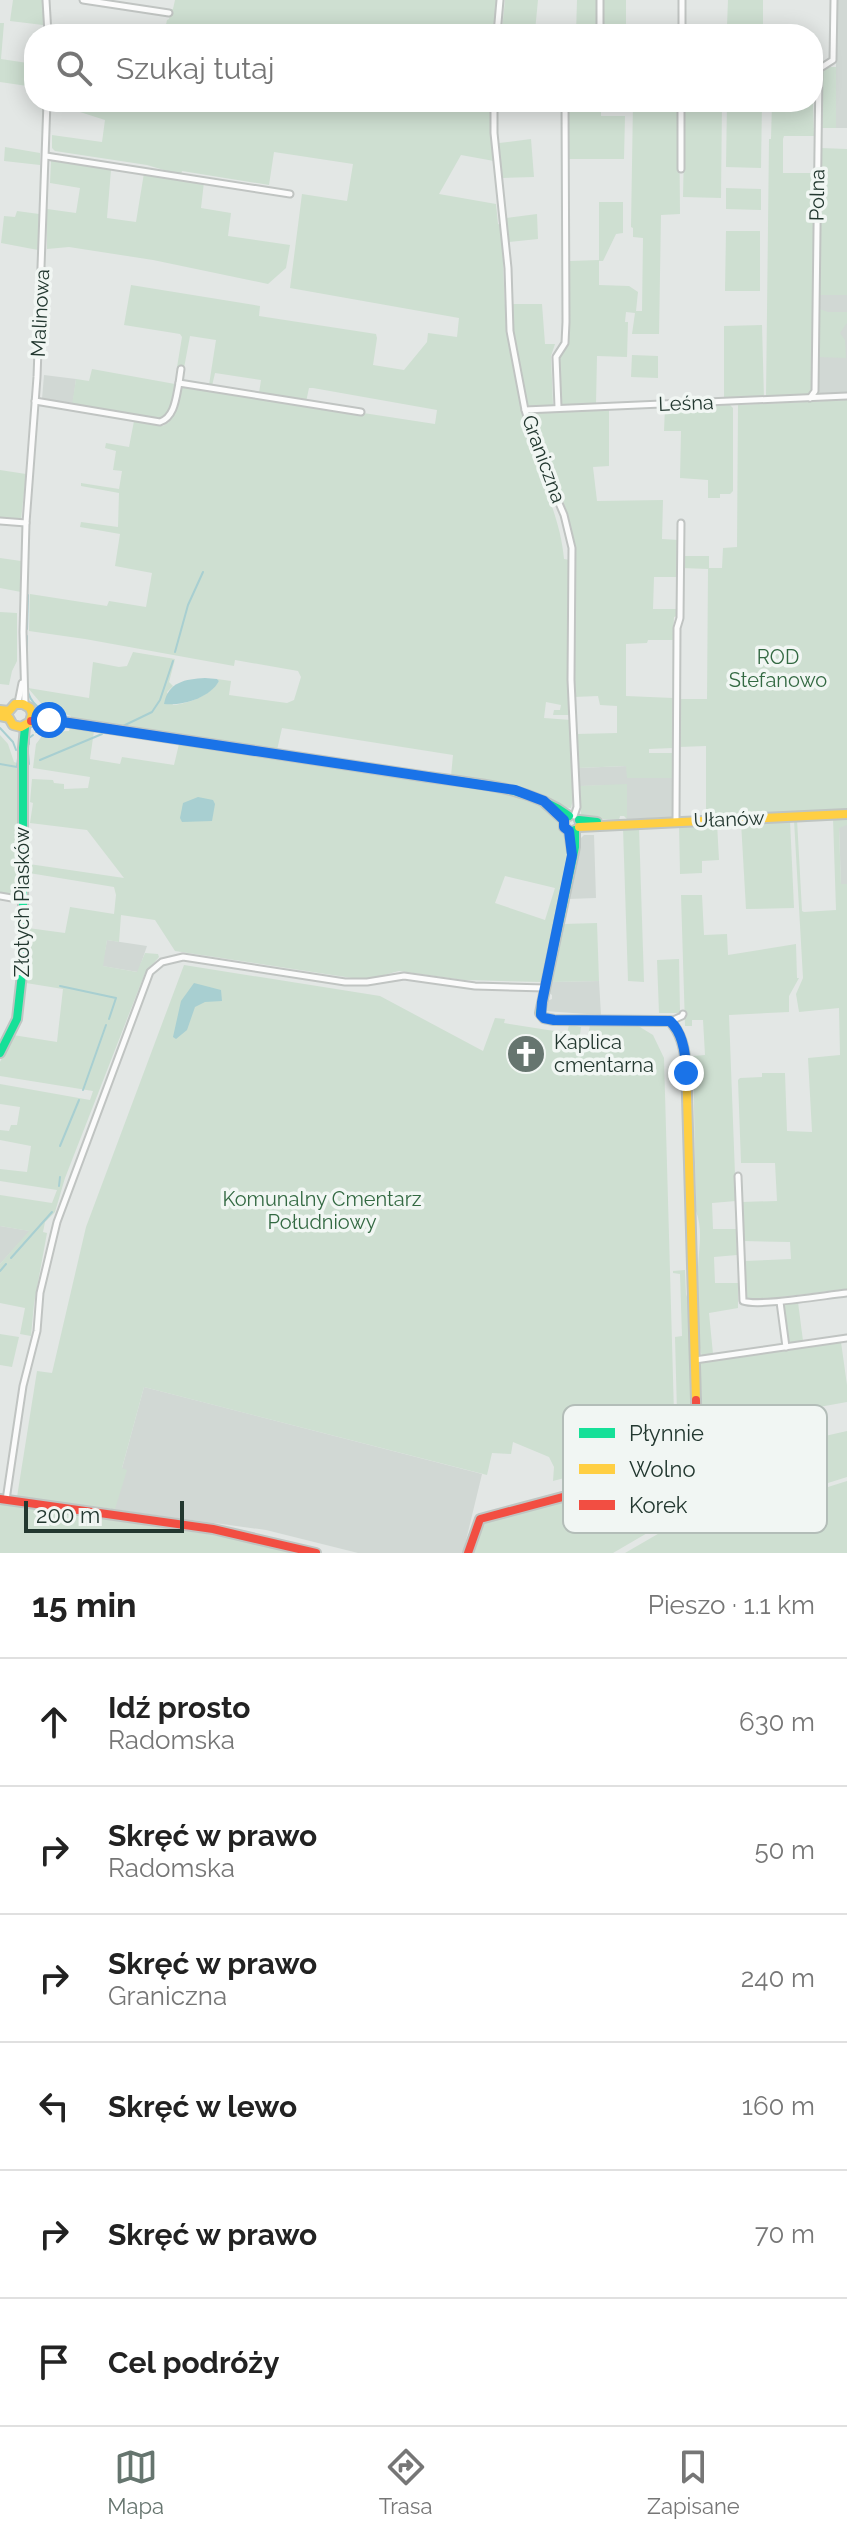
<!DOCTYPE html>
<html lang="pl">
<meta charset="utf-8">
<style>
body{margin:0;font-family:Raleway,sans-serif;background:#f2f2f2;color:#222}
.scale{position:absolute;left:24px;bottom:20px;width:160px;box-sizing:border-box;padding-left:8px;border:4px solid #233830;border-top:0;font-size:22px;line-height:28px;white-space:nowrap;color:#233830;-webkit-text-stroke:6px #f1f6f3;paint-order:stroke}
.stop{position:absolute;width:24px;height:24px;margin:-18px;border:6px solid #1a73e8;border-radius:50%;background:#fff}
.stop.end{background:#1a73e8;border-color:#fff;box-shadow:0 2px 8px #0008}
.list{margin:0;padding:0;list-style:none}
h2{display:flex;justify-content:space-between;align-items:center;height:104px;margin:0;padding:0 32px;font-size:34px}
h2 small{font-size:26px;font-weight:400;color:#767676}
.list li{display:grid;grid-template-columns:52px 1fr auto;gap:24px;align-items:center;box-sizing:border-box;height:128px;padding:0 32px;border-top:2px solid #e0e0e0}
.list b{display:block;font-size:30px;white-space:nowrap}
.list p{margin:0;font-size:26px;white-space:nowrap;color:#767676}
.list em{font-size:26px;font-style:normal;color:#767676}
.icon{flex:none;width:44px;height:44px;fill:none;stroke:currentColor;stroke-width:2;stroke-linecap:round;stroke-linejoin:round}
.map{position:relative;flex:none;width:847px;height:1553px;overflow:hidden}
.search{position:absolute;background:#fff;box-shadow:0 4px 20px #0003;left:24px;right:24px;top:24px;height:88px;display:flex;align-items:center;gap:20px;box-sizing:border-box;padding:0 28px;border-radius:32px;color:#767676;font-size:30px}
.sheet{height:872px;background:#fff}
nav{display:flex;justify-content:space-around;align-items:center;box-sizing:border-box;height:112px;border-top:2px solid #e0e0e0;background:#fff;font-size:22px;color:#767676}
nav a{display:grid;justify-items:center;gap:4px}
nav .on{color:#66756f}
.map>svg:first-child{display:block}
.built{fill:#d1d8d4}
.green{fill:#cedfd1;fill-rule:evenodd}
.water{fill:#a8cfd1}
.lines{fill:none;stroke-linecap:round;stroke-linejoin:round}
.stream{stroke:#a8cfd1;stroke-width:2}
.street-casing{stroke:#c0c4c2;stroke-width:9}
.fast-casing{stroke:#bfc5c2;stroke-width:12}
.slow-casing{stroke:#bfc5c2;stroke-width:12}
.jam-casing{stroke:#bfc5c2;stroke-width:12}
.street{stroke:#fbfbfb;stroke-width:5}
.fast{stroke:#16e098;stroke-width:8}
.slow{stroke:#ffcf43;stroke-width:8}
.jam{stroke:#f24e42;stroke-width:8}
.route{stroke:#1a73e8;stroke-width:10}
.labels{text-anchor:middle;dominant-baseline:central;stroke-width:7;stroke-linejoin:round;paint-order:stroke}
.street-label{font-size:20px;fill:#233830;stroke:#f1f6f3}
.park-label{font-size:20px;fill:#336942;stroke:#f1f6f3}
.poi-label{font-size:20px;fill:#233830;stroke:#f1f6f3;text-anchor:start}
.key{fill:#f1f6f3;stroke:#b3bdb8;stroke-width:2}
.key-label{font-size:22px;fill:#233830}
</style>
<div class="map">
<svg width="847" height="1553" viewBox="0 0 847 1553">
<rect width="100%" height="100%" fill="#e3e7e5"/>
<g class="built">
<rect x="836" y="0" width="11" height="128"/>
<path d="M819 295H847V395L818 396Z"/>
<path d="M44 375 76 379 73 403 42 399Z"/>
<path d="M627 766V778H672V817L627 819V785L580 786 578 768Z"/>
<path d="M842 825H847V884L841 885 839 827Z"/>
<path d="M584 835H594L596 898 568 899 581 838Z"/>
<path d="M107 940 147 946 138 972 102 966Z"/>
<path d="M599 981 601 1015 545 1011 547 1001 552 999V995L548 992 551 982Z"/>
<path d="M0 1226 30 1231 0 1264Z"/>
<path d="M144 1387 482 1474 463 1553H358L266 1530 111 1509Z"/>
</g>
<g class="green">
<path d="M13 0H44L43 25 10 21Z"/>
<path d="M175 0H498L494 34H164L167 20 169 19 171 9H173Z"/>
<path d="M505 0H538L535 31 502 29Z"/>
<path d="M577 0H598V34H576Z"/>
<path d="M603 0H626V34H602Z"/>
<path d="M728 0H763V26H727Z"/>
<path d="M0 23H4L1 59 34 64V87L0 82Z"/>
<path d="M827 67H836V128H822L823 72Z"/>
<path d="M813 100 814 136H784L783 139V173H814L811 391 806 396 766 398 769 139H771L772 102H813Z"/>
<path d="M81 102H133L170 109 171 102H491L494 161 461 155 439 194 496 204 498 224 501 225C504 261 503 299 508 335 512 364 519 395 525 425 535 471 560 512 564 559L570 560V715H553L554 710H560L561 705 546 702 544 718 571 720 573 799 571 808C557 808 542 794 526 789 502 782 476 780 451 776L453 755 282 728 277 750 71 720V716L45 708 28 688 89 698 93 662 119 667 127 666 133 652 175 659 169 682 173 686 167 692 173 705C188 704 211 695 219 681L217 679 231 681 229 695 287 703 294 700 301 677 298 671 235 660 234 666 85 639 29 631 30 594 107 606 109 601 146 607 152 573 115 566 120 534 80 527 81 522 118 527 119 493 81 486V483L119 489 122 471 113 470 116 451 105 448 106 443 129 447 134 421 163 426 169 422 181 385 435 424 437 410 313 388H309L306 402 259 393 261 380 215 373 212 386 209 385 216 340 190 336 184 368 177 367 182 337 180 334 124 325 131 285 260 306 259 316 376 334 377 338 373 365 404 370 427 342 428 333 457 337 459 318 290 288 302 194 347 201 353 164 274 152 269 185 182 171 181 175 147 165 55 151 52 148V135L102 142 105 120 80 112Z"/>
<path d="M567 102H601V116H625L624 159H569Z"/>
<path d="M633 102H679L680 214 661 215 659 334H632L635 313 626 312 625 322H628L627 357 597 356 596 404 562 405 559 358 568 344 570 261 599 260V202H623V233L616 234 603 261H599V285L629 286 638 292 636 311H642L643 238 633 237V228L631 227Z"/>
<path d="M685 102H722L721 198 683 197Z"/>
<path d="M727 102H762L761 168 726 167Z"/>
<path d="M531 139 534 177 502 178 499 143Z"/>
<path d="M5 147 40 153V165L4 161Z"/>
<path d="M821 148 847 149V295H819Z"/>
<path d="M55 159 109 168 111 170 107 218 136 222 144 173 204 182 201 208 231 213 228 236 290 245 286 268 268 284 153 260 69 247 47 249V209L76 213 80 188 50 183 51 161Z"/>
<path d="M726 188 761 189V210L726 209Z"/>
<path d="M17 211 39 214 38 250 1 243 4 216 15 217Z"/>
<path d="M537 214 538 239 509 242 506 218Z"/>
<path d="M726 231H760V291H725Z"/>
<path d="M511 304H542L545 344H555L551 356 553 405 528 406 513 329H511Z"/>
<path d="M819 309 828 312H847V323L840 333 845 340 846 358 818 357Z"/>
<path d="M762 325 764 399 724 400V326Z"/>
<path d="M632 355 658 356V378L631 377Z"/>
<path d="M92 369 175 384 169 413 158 420 72 405 76 379 89 381Z"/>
<path d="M847 400V810L706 815V746L679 747V699H707L708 569 682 568V556H709V568H722L723 548 737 547 738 405Z"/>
<path d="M730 405 733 408V491L730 494H720V498H708V480L680 478 681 431H664L665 407Z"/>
<path d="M609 408V466L593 467 597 501 663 500 662 539 679 540 678 577H654L653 609H678V616L674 617 673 640H648L647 643 626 644V696L673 698V748L649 749V753H672V778H627L626 766 578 768 576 734 617 733V706L600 705 598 696 574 697C572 644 581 582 571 530 564 490 539 455 530 415L533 410Z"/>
<path d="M0 470 26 474 21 520 0 519Z"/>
<path d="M0 558 21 561V592L0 588Z"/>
<path d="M0 612 17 613V661L12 671 9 685 0 684Z"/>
<path d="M70 727 94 731 90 759 120 764 122 757 174 765 179 744 523 796 555 815 568 842V849L542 982 464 980 399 971 365 980 175 951 155 920 121 915 119 942 107 940 103 966 137 972 145 953 158 954 159 957 145 973 65 1178 55 1212 45 1222 43 1232 47 1233 34 1304 31 1336 20 1334 25 1308 0 1303V1264L29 1231 0 1226V1195L52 1203 57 1190 0 1181V1169L27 1172 31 1146 0 1140V1130L9 1131 11 1125H17L20 1107 0 1104V1084L90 1100 93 1091 0 1076V1062L13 1035 57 1042 63 989 26 983 28 928 65 933 70 907 114 914 116 895 114 887 29 873V864L124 878 87 830 30 823 33 803 30 802 32 779 53 780 54 783 64 784V789L88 788 90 777 33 768 36 744 45 732 69 731ZM505 876 555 888 545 920 495 903Z"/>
<path d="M0 735 8 744 14 762 17 763 20 891 17 896 0 894Z"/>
<path d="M627 784V819L624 816H620L619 820 584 818 581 816 580 786Z"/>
<path d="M833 818H847V825L839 828 841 884H847V1289L748 1301 745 1299 744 1261 791 1259 790 1242 743 1241 742 1202 777 1201 775 1163H741L738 1080 740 1078 762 1077V1073H785L787 1131 812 1132 808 1058 840 1055 839 1008 799 1012 796 994 803 978 794 820 797 819 802 911 804 912 836 910Z"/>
<path d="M790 820 794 908 746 909 741 822Z"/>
<path d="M717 823 719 860 702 861V873L680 874 679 824Z"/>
<path d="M639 827 644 982 628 981 623 828Z"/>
<path d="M681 895H702L704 935 727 934 728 955 796 944 797 978H799L789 996V1012L729 1015 736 1201 712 1203 713 1229H736L737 1255 714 1257 715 1283H738V1308L709 1313 713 1354 702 1356C696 1339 696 1287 698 1267 699 1247 703 1230 696 1211L693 1056 705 1055 703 1020H692V1026H685Z"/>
<path d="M597 923 599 981 551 982 563 924Z"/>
<path d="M679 959 680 1013H659L657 960Z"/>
<path d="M184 965 380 996 483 1051 495 1018 505 1019 504 1023 567 1033 569 1025 581 1027 580 1035 588 1036 590 1025 635 1024 653 1035 664 1058 675 1449 553 1481 554 1467 549 1457 513 1442 511 1454 492 1453 487 1475 144 1387 122 1468 127 1470 115 1509 17 1497 37 1371 52 1373 86 1227Z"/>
<path d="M685 1270 686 1294 690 1306 692 1448 694 1453 687 1462 684 1449 678 1451 675 1337 682 1336 680 1274 673 1273V1271Z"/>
<path d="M798 1302 803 1341 788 1343 783 1304Z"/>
<path d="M0 1334 19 1337 12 1367 0 1365Z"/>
<path d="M841 1342 847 1385V1402L719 1425 723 1459 847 1431V1477L790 1495 748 1493 719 1496 673 1518 613 1553H472L483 1525 488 1520 700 1464 704 1447 700 1363 703 1361Z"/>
<path d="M847 1481V1553H625L701 1509 716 1503 737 1498H793Z"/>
<path d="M0 1504 241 1539 294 1553H0Z"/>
</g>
<g class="water">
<path d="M205 678 217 679 219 681C210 698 182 706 164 704 168 682 185 679 205 678Z"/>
<path d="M198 797 213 800 215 804 212 821 182 822 180 818 183 803Z"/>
<path d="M194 983 221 990 222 1001 205 1002 195 1007 187 1030 176 1039 173 1037 181 1001Z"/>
</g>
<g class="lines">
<g class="stream">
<path d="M27 629 28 595"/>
<path d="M175 652 188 605 203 572"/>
<path d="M27 674V636"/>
<path d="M27 680V682"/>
<path d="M27 688C30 704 41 711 56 715"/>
<path d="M121 727 152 712 160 700 173 661"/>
<path d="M0 728 13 742 16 750"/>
<path d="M36 732 39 729H64"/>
<path d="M29 744V738L33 735"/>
<path d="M28 753 29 764"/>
<path d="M40 760 102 734"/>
<path d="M0 764 17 767 18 758"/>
<path d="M60 986 116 998 109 1019"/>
<path d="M83 1090 106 1025"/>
<path d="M60 1146 79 1100"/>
<path d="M59 1186 60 1177"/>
<path d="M11 1258 52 1212"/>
<path d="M0 1271 6 1264"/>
</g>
<g class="street-casing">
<g id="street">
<path d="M46 0 48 34"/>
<path d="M83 0 169 13"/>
<path d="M497 34 500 0"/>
<path d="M600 34V0"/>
<path d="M682 34V0"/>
<path d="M494 102V133L508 268 510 331 525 410 540 459 564 515 572 548 571 680 577 807 574 816"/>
<path d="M46 156 290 194"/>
<path d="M681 169V102"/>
<path d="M179 383 181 369"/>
<path d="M810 398 815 391 819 69 833 60 834 0"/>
<path d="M35 401 160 422C175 417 176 397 179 383L361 412"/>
<path d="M558 407 556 357 565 343 566 322 565 102"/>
<path d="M525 410 847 396"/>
<path d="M0 521 26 523"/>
<path d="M18 703 22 683"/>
<path d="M25 704 23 632 26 523 37 377 47 102"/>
<path d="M676 821 677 628 680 618 681 523"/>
<path d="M0 896 23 900"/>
<path d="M671 1021 682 1016 683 1014"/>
<path d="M738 1176 743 1301C758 1307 826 1295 847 1293"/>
<path d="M780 1302 786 1347"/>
<path d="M695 1360 847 1338"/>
<path d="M6 1500 23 1386 37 1331 40 1293 57 1222 150 972 162 962 183 957 345 982H367L404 976 475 986 545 988"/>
</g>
</g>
<g class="fast-casing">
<g id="fast">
<path d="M428 777C477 784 528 786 569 816"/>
<path d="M545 803 564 820V827L569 831 572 851"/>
<path d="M579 820 597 822"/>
<path d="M575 830V847L540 1013 544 1018 554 1020 658 1021"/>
<path d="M0 1053 17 1019 23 965V748L25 727"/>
</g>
</g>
<g class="slow-casing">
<g id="slow">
<path d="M0 710 9 711 15 704H23L30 708 32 714 30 722 21 727 13 725 9 718 0 716"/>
<path d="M579 827 847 814"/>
<path d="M658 1021H670C681 1033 684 1047 686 1063L696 1400"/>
</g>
</g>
<g class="jam-casing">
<g id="jam">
<path d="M31 721H59L428 777"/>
<path d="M0 1499 213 1529 316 1553"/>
<path d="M468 1553 480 1519 694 1462 697 1454 696 1400"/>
</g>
</g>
<use href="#street" class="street"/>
<use href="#fast" class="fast"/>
<use href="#slow" class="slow"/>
<use href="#jam" class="jam"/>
</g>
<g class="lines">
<path class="route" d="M49 720 515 790 544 801 564 820V827L569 831 572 855 542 1002 541 1015 544 1018 554 1020 670 1021C683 1033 686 1056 686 1073"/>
</g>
<defs>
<g id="church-disc" transform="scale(2)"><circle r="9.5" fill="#66756f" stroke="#f1f6f3"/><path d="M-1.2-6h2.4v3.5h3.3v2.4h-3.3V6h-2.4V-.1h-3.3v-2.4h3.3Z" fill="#fff"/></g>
</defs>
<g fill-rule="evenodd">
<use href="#church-disc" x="526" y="1054"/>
</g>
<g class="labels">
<g class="street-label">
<text transform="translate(817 195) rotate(-89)">Polna</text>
<text transform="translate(40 313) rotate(-87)">Malinowa</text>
<text transform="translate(686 403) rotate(-2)">Leśna</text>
<text transform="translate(544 459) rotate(70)">Graniczna</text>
<text transform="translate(729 819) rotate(-2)">Ułanów</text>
<text transform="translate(22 902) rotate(-90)">Złotych Piasków</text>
</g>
<g class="park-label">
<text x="778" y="657">ROD<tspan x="778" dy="23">Stefanowo</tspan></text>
<text x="322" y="1199">Komunalny Cmentarz<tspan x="322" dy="23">Południowy</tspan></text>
</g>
<g class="poi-label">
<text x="554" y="1042">Kaplica<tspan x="554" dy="23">cmentarna</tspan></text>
</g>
</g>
<rect x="563" y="1405" width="264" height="128" rx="12" class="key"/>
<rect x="579" y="1428" width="36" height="10" fill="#16e098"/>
<rect x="579" y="1464" width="36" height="10" fill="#ffcf43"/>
<rect x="579" y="1500" width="36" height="10" fill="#f24e42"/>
<g class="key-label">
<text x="629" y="1441">Płynnie</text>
<text x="629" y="1477">Wolno</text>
<text x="629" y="1513">Korek</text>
</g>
</svg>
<div class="scale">200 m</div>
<div class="stop" style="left:49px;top:720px"></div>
<div class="stop end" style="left:686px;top:1073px"></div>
<div class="search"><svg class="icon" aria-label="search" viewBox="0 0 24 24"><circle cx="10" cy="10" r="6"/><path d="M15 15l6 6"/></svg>Szukaj tutaj</div>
</div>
<section class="sheet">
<h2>15 min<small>Pieszo · 1.1 km</small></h2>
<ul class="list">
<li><svg class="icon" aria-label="ahead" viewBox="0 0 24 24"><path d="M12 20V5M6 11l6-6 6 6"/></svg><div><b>Idź prosto</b><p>Radomska</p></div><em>630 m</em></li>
<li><svg class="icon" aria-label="right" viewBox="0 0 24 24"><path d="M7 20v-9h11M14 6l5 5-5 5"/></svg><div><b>Skręć w prawo</b><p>Radomska</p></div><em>50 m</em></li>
<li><svg class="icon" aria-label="right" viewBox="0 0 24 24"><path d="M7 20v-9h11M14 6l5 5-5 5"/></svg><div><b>Skręć w prawo</b><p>Graniczna</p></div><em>240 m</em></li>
<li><svg class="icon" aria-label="left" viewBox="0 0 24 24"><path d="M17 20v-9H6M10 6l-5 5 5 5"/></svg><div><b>Skręć w lewo</b></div><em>160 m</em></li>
<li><svg class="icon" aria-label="right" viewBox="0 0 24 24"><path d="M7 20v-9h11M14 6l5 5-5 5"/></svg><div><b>Skręć w prawo</b></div><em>70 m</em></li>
<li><svg class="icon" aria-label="arrive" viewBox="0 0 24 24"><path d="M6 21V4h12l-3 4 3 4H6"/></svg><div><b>Cel podróży</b></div></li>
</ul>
</section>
<nav>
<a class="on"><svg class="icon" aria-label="map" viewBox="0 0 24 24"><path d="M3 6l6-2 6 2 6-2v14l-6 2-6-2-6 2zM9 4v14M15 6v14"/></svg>Mapa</a>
<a><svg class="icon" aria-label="directions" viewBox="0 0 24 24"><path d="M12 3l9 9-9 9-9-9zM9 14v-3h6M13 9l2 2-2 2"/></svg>Trasa</a>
<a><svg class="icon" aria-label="saved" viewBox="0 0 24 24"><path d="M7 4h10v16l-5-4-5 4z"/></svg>Zapisane</a>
</nav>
